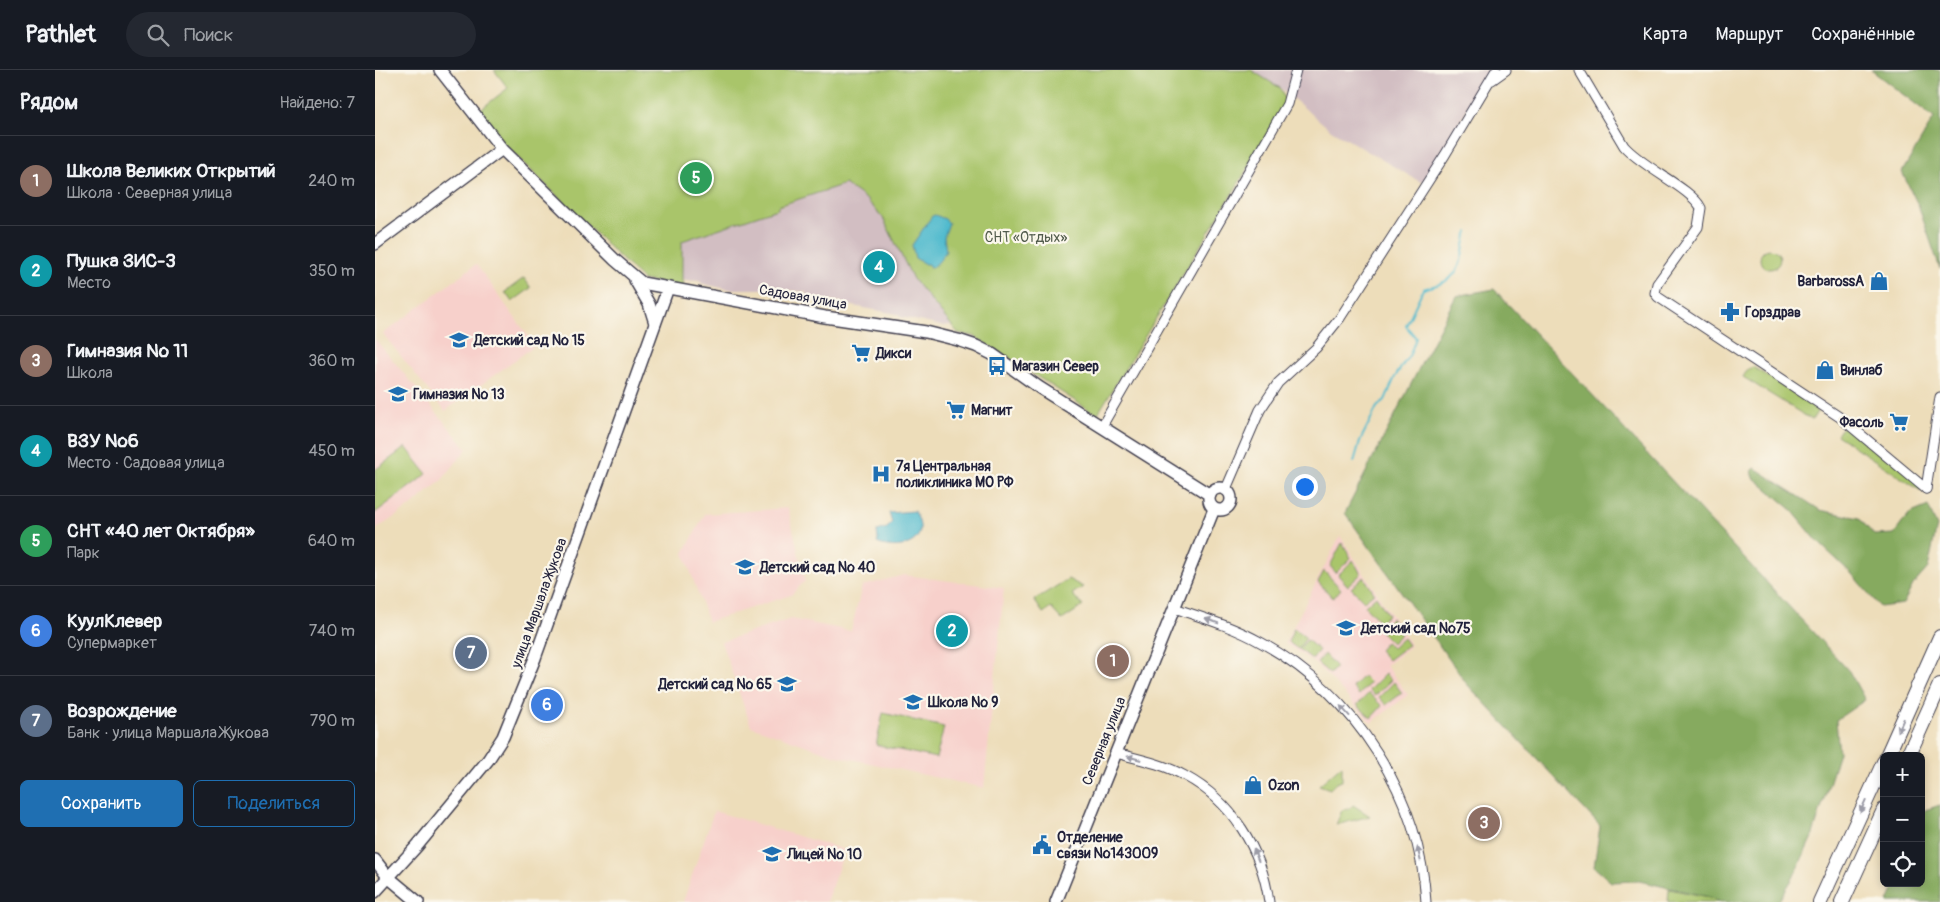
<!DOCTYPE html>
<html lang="ru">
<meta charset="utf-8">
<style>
body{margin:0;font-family:Pangolin,sans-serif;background:#242831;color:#f1f3f6}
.controls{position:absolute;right:15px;bottom:15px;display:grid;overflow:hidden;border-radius:8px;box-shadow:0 2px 8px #0003}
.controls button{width:45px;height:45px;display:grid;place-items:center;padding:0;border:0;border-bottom:1px solid #363941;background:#171b24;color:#f1f3f6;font:25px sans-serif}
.you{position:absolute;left:929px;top:416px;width:18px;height:18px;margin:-12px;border:4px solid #fff;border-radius:50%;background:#1a73e8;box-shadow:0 0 0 8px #1a73e833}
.badge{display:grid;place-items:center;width:32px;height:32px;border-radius:50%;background:#1f6fb2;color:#fff;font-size:16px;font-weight:700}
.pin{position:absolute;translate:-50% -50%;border:2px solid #fff;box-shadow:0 1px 5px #0006}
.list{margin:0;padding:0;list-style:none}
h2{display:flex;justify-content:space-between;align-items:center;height:65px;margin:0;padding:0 20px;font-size:21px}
h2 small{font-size:16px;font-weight:400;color:#9ea1a6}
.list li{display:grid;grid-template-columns:32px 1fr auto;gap:15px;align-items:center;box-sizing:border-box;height:90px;padding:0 20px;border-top:1px solid #363941}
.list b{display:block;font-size:19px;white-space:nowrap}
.list p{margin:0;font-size:16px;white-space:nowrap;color:#9ea1a6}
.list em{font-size:16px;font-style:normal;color:#9ea1a6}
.actions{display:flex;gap:10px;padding:15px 20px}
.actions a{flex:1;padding:11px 0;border:1px solid #1f6fb2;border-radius:8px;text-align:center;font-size:18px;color:#1f6fb2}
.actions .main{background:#1f6fb2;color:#fff}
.icon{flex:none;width:28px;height:28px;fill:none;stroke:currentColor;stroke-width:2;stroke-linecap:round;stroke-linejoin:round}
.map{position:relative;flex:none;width:1565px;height:832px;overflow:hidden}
header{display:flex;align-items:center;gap:30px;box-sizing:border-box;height:70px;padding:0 25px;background:#171b24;border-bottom:1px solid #363941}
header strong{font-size:24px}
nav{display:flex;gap:28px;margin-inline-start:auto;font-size:18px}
.search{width:350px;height:45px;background:#242831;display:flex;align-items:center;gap:12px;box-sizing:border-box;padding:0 18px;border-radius:28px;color:#9ea1a6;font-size:19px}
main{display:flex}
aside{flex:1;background:#171b24}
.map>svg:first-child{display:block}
.built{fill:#f7d0cb}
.industrial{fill:#d2bec2}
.green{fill:#a9c56b;stroke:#667453}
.forest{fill:#86aa5f;stroke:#54664d}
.water{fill:#50bacd;stroke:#396e84}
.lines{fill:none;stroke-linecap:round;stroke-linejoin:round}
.stream{stroke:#50bacd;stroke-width:2}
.minor-casing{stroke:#403e4e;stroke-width:11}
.tertiary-casing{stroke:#403e4e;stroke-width:14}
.trunk-casing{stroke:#403e4e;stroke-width:16}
.minor{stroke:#fff;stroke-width:9}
.tertiary{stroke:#fff;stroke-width:11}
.trunk{stroke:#fff;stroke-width:14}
.oneway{fill:#9c9ca7}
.labels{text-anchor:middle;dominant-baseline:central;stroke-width:4.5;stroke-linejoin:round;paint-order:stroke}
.park-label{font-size:14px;fill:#515b4c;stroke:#fbf7ec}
.poi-label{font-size:14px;font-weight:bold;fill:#22223b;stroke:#fbf7ec;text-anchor:start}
.street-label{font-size:14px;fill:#22223b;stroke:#fbf7ec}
</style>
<header>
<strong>Pathlet</strong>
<div class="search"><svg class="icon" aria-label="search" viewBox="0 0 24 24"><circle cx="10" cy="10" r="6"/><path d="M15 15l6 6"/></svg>Поиск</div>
<nav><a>Карта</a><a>Маршрут</a><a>Сохранённые</a></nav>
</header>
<main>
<aside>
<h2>Рядом<small>Найдено: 7</small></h2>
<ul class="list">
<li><span class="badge" style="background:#8d6e63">1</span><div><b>Школа Великих Открытий</b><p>Школа · Северная улица</p></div><em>240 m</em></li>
<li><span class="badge" style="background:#0f9aa8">2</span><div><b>Пушка ЗИС-3</b><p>Место</p></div><em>350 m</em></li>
<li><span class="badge" style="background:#8d6e63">3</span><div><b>Гимназия № 11</b><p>Школа</p></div><em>360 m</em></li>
<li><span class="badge" style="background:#0f9aa8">4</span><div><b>ВЗУ №6</b><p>Место · Садовая улица</p></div><em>450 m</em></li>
<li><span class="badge" style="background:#2e9e5b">5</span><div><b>СНТ «40 лет Октября»</b><p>Парк</p></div><em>640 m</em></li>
<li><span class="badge" style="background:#3f7fe0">6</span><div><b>КуулКлевер</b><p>Супермаркет</p></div><em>740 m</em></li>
<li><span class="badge" style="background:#5c6f8a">7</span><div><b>Возрождение</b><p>Банк · улица Маршала Жукова</p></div><em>790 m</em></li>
</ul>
<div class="actions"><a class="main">Сохранить</a><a>Поделиться</a></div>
</aside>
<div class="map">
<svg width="1565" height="832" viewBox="0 0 1565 832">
<rect width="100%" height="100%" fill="#fbf7ec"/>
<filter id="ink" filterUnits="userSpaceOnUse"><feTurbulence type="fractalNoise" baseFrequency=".02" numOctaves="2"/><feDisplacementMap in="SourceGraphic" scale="10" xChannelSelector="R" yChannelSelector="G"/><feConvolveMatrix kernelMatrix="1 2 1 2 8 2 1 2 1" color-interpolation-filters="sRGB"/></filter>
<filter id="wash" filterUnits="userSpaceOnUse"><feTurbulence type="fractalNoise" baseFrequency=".0096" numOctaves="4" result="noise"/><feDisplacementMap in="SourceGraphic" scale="20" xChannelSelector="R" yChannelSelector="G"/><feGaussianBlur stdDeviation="1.12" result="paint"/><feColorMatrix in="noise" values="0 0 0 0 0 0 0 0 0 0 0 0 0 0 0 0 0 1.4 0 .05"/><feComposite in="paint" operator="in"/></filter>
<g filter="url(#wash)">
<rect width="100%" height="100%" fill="#edddba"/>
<g class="built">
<path d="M101 194 151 263 158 277 70 341 8 264Z"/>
<path d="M0 269 92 379 66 411 36 436 0 460Z"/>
<path d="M413 438 430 511 416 525 333 552 309 483 330 444Z"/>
<path d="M965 466 1036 576 1011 595 1033 625 996 653 953 606 938 592 910 573Z"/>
<path d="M529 505 629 518 609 718 458 685 376 656 346 572 416 549 476 561 487 516Z"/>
<path d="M339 741 470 780 451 832H308Z"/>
</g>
<g class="industrial">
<path d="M876 0H1116L1047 113 956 60 905 18Z"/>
<path d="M469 114 491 129 508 148 565 239 577 255 566 256 526 247 522 244 472 235 465 232 431 227V222L400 219H352L328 214 324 211 307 210 306 171Z"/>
</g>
<g class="green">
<path d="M119 0H876L905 18 912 34 722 345 599 266 583 263 538 209 508 148 491 129 470 114 403 136V139L396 141 307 171V210L309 217 268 210 130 75 102 42 133 18Z"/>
<circle cx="1395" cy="189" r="10"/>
<path d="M149 208 156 218 137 232 130 222Z"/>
<path d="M1378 297 1441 337 1442 342 1437 350 1368 307 1373 299Z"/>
<path d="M1468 356 1546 409V421L1462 365Z"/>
<path d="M31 377 52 404 0 443V400Z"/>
<path d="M967 473 976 488 961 503 955 496Z"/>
<path d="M978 490 986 504 973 516 963 505Z"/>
<path d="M949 501 966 519 958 528 943 512Z"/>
<path d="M989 507 999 523 989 531 976 518Z"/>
<path d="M693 509 708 517 697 524 708 536 687 550 676 538 668 543 659 530Z"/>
<path d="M1001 526 1013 545 1005 552 990 536Z"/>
<path d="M1016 548 1026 564 1017 573 1004 560Z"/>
<path d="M919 558 931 568 923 579 913 572Z"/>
<path d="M1028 568 1033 575 1013 590 1004 580 1011 572 1017 578Z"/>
<path d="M932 570 944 580 937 589 924 579Z"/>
<path d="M949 584 961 597 955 604 942 593Z"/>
<path d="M1010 604 1016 610 1000 626 994 620Z"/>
<path d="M988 606 995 613 984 625 977 617Z"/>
<path d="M1019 612 1027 623 1011 635 1004 627Z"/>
<path d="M994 623 1007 636 996 648 982 635Z"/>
<path d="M508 643 569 657 561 688 501 675Z"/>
<path d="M967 695V711L961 713 955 719 944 715Z"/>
<path d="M978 735 995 746 961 755 967 740 974 739Z"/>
<path d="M1294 819 1334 827 1345 832H1293Z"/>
</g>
<g class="forest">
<path d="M1496 0H1565V199L1543 135 1527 102 1559 48Z"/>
<path d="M1119 219 1474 601 1490 630 1461 650 1464 683 1437 767 1418 808 1403 832H1345L1334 827 1264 811 1236 812 1219 797 1225 756 1091 613 970 443 1081 226Z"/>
<path d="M1380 398 1445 440 1484 448 1499 465 1519 464 1534 444 1553 436 1562 456 1553 498 1538 515 1528 534 1505 537 1476 503 1443 472 1415 438 1379 408 1377 401Z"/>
<path d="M1565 735V832H1513L1521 813H1546V749L1550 740Z"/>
</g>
<g class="water">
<path d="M560 145 570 149 574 153 569 167 571 181C567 187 562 196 555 198L553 194H550L540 188 537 175 557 146Z"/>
<path d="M540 441C542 446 546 454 545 460 542 479 514 479 502 473L503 470 502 461 512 458 517 453 514 443Z"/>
</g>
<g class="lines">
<path class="stream" d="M979 392 985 371 1002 337 1010 330 1020 307 1035 284 1041 268 1031 256 1048 219C1072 213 1084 208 1088 181 1090 173 1089 169 1093 162"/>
</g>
</g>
<g filter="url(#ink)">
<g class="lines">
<g class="minor-casing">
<g id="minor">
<path d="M1204 0 1249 76C1267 97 1317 119 1326 138L1323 157 1282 214 1280 223 1283 227 1466 348 1551 419"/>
<path d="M1117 10 1131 0"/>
<path d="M727 356 912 34 921 0"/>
<path d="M851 419 885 340 903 313 941 278 965 248 1070 85 1121 0"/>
<path d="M1551 419 1565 327"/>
<path d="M799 538C829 548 859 557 887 573 980 624 1045 726 1051 832"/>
<path d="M741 683C764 689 789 694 810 706 857 731 887 780 894 832"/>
</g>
</g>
<g class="tertiary-casing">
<g id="tertiary">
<path d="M65 0 127 79 240 190 267 213 450 247 551 262 583 270 601 276 617 284 665 318 835 425"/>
<path d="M0 174 127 79"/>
<path d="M260 210 274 234 280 253"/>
<circle cx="845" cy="429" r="11"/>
<path d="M0 790 13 807 43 832"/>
<path d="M0 822 42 776 113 690 128 667 160 588 293 218"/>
<path d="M681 832 839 439"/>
</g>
</g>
<g class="trunk-casing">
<g id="trunk">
<path d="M1512 686 1565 567"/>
<path d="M1533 686 1565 615"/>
<path d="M1445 832 1509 692"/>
<path d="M1467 832 1509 740"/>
</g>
</g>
<use href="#minor" class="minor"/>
<use href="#tertiary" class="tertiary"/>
<use href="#trunk" class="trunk"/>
</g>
<defs><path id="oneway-solid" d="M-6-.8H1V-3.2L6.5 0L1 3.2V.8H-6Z" transform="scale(1.25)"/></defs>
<g class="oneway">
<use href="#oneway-solid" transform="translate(837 551) rotate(-161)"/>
<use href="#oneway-solid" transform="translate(970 641) rotate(-132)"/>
<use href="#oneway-solid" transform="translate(1526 655) rotate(114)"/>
<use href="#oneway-solid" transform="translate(759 688) rotate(-165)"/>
<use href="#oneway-solid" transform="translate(1488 736) rotate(114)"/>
<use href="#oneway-solid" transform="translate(1044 784) rotate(-103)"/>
<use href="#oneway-solid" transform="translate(881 785) rotate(-112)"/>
</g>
</g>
<defs>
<g id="shop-bare" transform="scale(1.5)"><path d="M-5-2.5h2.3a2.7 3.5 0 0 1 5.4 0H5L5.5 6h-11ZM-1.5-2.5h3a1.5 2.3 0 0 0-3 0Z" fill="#1f6fb2" stroke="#fbf7ec" stroke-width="2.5" paint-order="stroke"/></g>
<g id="pharmacy-bare" transform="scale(1.5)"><path d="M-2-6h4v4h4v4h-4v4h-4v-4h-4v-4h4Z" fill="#1f6fb2" stroke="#fbf7ec" stroke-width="2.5" paint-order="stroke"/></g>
<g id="school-bare" transform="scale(1.5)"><path d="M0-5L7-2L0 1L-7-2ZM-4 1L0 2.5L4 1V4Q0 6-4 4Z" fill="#1f6fb2" stroke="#fbf7ec" stroke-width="2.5" paint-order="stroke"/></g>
<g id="supermarket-bare" transform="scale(1.5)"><path d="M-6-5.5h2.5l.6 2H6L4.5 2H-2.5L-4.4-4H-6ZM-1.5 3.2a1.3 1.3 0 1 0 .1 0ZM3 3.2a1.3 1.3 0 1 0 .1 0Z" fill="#1f6fb2" stroke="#fbf7ec" stroke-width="2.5" paint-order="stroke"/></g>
<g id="bus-bare" transform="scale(1.5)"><path d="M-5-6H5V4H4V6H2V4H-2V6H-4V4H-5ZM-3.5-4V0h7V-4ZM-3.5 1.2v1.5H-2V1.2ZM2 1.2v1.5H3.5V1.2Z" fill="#1f6fb2" stroke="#fbf7ec" stroke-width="2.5" paint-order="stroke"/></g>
<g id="hospital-bare" transform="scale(1.5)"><path d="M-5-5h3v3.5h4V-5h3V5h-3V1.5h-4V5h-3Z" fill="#1f6fb2" stroke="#fbf7ec" stroke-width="2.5" paint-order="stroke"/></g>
<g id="civic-bare" transform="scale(1.5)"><path d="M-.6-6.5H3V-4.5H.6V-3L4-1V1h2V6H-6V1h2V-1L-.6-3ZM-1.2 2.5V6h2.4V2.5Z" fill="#1f6fb2" stroke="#fbf7ec" stroke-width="2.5" paint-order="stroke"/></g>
</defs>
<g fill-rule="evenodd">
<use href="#shop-bare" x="1504" y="211"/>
<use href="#pharmacy-bare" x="1355" y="242"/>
<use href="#school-bare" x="84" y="270"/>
<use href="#supermarket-bare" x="486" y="283"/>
<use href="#bus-bare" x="622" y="296"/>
<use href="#shop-bare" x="1450" y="300"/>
<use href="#school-bare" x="23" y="324"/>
<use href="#supermarket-bare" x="581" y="340"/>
<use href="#supermarket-bare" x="1524" y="352"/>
<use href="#hospital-bare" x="506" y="404"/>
<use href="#school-bare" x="370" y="497"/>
<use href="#school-bare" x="971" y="558"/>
<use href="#school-bare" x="412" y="614"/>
<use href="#school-bare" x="538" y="632"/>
<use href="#shop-bare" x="878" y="715"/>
<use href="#civic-bare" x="667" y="775"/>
<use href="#school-bare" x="397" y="784"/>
</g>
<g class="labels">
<g class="park-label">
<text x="651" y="167">СНТ «Отдых»</text>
</g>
<g class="poi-label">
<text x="1489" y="211" text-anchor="end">BarbarossA</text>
<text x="1370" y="242">Горздрав</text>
<text x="99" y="270">Детский сад № 15</text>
<text x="501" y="283">Дикси</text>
<text x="637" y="296">Магазин Север</text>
<text x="1465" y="300">Винлаб</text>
<text x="38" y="324">Гимназия № 13</text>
<text x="596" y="340">Магнит</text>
<text x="1509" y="352" text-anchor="end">Фасоль</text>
<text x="521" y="396">7я Центральная<tspan x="521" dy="16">поликлиника МО РФ</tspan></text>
<text x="385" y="497">Детский сад № 40</text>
<text x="986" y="558">Детский сад №75</text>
<text x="397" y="614" text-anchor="end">Детский сад № 65</text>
<text x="553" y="632">Школа № 9</text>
<text x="893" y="715">Ozon</text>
<text x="682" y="767">Отделение<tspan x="682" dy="16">связи №143009</tspan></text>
<text x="412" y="784">Лицей № 10</text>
</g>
<g class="street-label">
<text transform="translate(428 227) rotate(10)">Садовая улица</text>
<text transform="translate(164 533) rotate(-70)">улица Маршала Жукова</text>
<text transform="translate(729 671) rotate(-68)">Северная улица</text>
</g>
</g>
</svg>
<div class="controls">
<button>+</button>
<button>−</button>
<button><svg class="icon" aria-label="locate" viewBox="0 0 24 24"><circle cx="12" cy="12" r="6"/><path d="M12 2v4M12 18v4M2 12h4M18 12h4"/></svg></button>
</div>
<div class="you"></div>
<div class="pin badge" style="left:738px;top:591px;background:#8d6e63">1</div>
<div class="pin badge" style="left:577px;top:561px;background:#0f9aa8">2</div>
<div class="pin badge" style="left:1109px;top:753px;background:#8d6e63">3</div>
<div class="pin badge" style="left:504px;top:197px;background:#0f9aa8">4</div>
<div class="pin badge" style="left:321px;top:108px;background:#2e9e5b">5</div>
<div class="pin badge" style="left:172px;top:635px;background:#3f7fe0">6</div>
<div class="pin badge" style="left:96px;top:583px;background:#5c6f8a">7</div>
</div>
</main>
